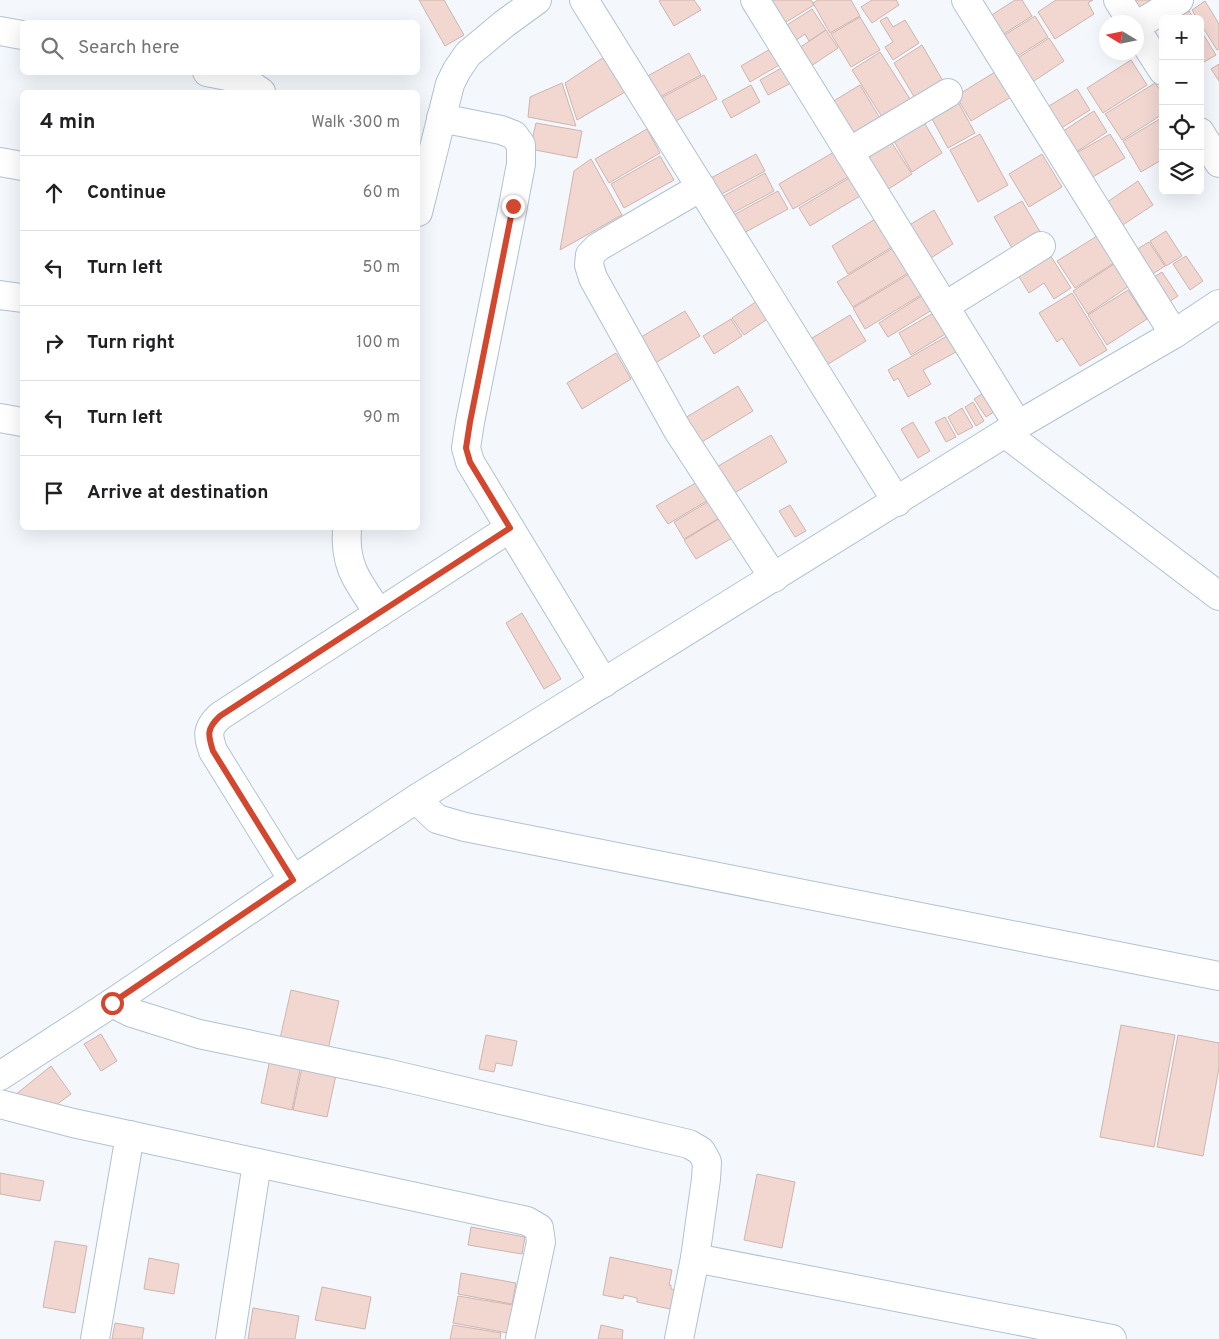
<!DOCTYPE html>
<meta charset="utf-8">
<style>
body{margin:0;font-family:Overpass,sans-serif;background:#f2f2f2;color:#202124}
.controls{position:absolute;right:15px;top:15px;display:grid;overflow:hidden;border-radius:8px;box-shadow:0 5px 20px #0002}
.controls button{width:45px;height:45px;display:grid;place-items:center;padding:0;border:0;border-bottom:1px solid #e0e0e0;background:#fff;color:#202124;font:25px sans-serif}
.compass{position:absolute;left:1099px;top:15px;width:45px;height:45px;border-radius:50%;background:#fff;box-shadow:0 5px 20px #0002;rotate:280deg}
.stop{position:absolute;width:15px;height:15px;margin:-11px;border:4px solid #d3472e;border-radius:50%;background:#fff}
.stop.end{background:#d3472e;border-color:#fff;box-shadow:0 1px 5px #0008}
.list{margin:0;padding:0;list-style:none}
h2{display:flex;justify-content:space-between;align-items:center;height:65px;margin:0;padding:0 20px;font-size:21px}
h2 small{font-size:16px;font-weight:400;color:#757577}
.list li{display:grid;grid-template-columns:32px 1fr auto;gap:15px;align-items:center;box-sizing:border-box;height:75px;padding:0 20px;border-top:1px solid #e0e0e0}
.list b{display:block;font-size:19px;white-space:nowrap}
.list em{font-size:16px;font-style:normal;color:#757577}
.icon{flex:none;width:28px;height:28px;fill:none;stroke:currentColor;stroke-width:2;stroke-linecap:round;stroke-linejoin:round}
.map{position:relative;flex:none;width:1219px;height:1339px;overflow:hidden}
.search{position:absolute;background:#fff;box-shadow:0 5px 20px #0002;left:20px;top:20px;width:400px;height:55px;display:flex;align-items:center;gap:12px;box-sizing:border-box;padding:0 18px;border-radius:8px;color:#757577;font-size:19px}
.panel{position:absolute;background:#fff;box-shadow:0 5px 20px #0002;left:20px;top:90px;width:400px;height:440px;border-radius:8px}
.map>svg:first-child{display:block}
.building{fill:#f2d7d1;stroke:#ceb4ae}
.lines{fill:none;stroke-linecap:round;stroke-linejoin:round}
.minor-casing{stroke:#b0c2d3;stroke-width:30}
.minor{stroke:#fff;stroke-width:28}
.route{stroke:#d3472e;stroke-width:6}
</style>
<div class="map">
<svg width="1219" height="1339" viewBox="0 0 1219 1339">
<rect width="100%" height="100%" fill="#f4f8fc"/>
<g class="building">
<path d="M419 0H444L464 35 445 46Z"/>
<path d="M661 0H694L701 10 674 26 659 1Z"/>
<path d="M762 0H811L814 5 778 27Z"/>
<path d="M818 0H851L860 16 830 33 813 3Z"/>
<path d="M872 0H896L899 5 872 23 861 7Z"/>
<path d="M1015 0H1022L1032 16 999 37 987 18Z"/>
<path d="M1056 0H1093L1088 3 1094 14 1055 39 1038 12Z"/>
<path d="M1123 0H1165L1134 18Z"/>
<path d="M1205 1 1219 24V49L1217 50 1200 23V19H1197L1192 10Z"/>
<path d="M812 9 826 30 809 41 805 34 789 45 779 30Z"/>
<path d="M1189 11 1194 19H1179L1178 18Z"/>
<path d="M1035 16 1048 37 1008 62 995 41Z"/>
<path d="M860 17 880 50 851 67 831 34Z"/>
<path d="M887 17 893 27 905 20 919 43 893 60 885 47 893 42 880 21Z"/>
<path d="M1200 29 1216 55 1204 62 1200 55Z"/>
<path d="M826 30 838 48 805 70 793 52Z"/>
<path d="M1049 38 1064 61 1025 87 1010 63Z"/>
<path d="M922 45 947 88 919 105 894 63Z"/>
<path d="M772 48 781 64 750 82 741 66Z"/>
<path d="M880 52 912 102 884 120 852 70Z"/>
<path d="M689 53 701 75 658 98 646 77Z"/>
<path d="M604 57 625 92 577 120 565 83Z"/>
<path d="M1131 60 1147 85 1103 113 1087 88Z"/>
<path d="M1219 64V81L1211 69Z"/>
<path d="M785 66 793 82 768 95 760 80Z"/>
<path d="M995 72 1011 97 971 121 956 96Z"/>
<path d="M704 75 717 99 672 123 659 99Z"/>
<path d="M562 83 576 126 528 117 530 97Z"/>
<path d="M1155 83 1163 94V114L1122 140 1105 114Z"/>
<path d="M751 85 760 102 731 118 722 101Z"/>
<path d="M860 85 881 120 849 140 827 105Z"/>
<path d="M1077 89 1090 110 1052 134 1039 112Z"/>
<path d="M953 93 975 133 948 148 926 108Z"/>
<path d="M1094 111 1107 132 1070 156 1057 135Z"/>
<path d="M921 117 942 153 912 172 891 136Z"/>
<path d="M1163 117V159L1141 172 1123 141Z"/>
<path d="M536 123 582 131 577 158 530 149Z"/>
<path d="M647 129 660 153 609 183 595 159Z"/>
<path d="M980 134 1008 185 978 202 950 150Z"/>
<path d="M1110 134 1125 158 1086 181 1071 156Z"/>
<path d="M888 137 912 174 879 195 855 158Z"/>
<path d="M834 152 848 177 793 209 779 184Z"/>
<path d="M756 154 765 171 718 196 709 179Z"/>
<path d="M1042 154 1062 187 1029 207 1009 174Z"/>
<path d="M660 156 674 180 624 208 611 184Z"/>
<path d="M591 159 622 215 560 250 574 171Z"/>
<path d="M765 173 774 191 729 215 720 198Z"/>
<path d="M849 178 860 196 810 226 799 208Z"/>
<path d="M1138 181 1153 205 1112 232 1097 209Z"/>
<path d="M778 191 788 209 740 235 730 217Z"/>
<path d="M1022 201 1043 237 1015 253 994 217Z"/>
<path d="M934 210 953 244 923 263 903 229Z"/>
<path d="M875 219 892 247 848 274 832 246Z"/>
<path d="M1166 231 1182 256 1166 266 1150 241Z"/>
<path d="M1097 236 1114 263 1075 288 1057 261Z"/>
<path d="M1149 242 1165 266 1148 277 1126 256Z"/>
<path d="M1045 247 1071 288 1054 299 1044 283 1029 293 1013 267Z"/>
<path d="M893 248 908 273 853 307 837 282Z"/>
<path d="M1186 256 1203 281 1190 290 1173 264Z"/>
<path d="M1114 264 1129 286 1088 314 1073 291Z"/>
<path d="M1162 272 1178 296 1160 308 1144 283Z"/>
<path d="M909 274 921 295 865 329 853 308Z"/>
<path d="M1128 290 1147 319 1107 345 1088 315Z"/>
<path d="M1072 293 1107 350 1080 366 1062 338 1057 342 1039 313Z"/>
<path d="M923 295 932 310 888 337 879 323Z"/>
<path d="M757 301 769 318 744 335 732 318Z"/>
<path d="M685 311 700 336 647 368 631 343Z"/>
<path d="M935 312 947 333 911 355 899 333Z"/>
<path d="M850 315 866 341 820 369 804 343Z"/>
<path d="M731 319 742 336 714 354 703 336Z"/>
<path d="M947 336 956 352 923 370 931 384 908 397 898 378 894 381 888 370Z"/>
<path d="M616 353 631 379 582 409 567 383Z"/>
<path d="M738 386 753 411 700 443 685 418Z"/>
<path d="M985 392 997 410 986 417 974 399Z"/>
<path d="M973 402 984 421 976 426 965 407Z"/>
<path d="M962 408 973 427 958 435 948 417Z"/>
<path d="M945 417 956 437 946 442 935 422Z"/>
<path d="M913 422 930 451 918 458 901 429Z"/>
<path d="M771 435 787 462 731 495 715 468Z"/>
<path d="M699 481 710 499 668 524 656 506Z"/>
<path d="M711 500 721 517 684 539 674 522Z"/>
<path d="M790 505 806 531 795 537 779 511Z"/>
<path d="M722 517 734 537 696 559 684 540Z"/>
<path d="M522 613 561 679 544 689 506 623Z"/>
<path d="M291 990 339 1001 327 1054 279 1043Z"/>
<path d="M1121 1025 1175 1035 1154 1147 1100 1137Z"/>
<path d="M101 1034 117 1061 101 1071 84 1044Z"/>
<path d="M486 1035 517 1041 512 1066 496 1063 494 1072 479 1069Z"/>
<path d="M1178 1035 1219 1043V1068L1203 1156 1157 1147Z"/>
<path d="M270 1059 301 1065 292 1110 261 1103Z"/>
<path d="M51 1066 71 1094 56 1105 15 1095Z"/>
<path d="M302 1068 336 1075 327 1117 293 1110Z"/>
<path d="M0 1173 44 1181 40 1201 0 1194Z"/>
<path d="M757 1174 795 1182 782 1248 744 1240Z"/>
<path d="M471 1227 525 1237 522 1254 468 1245Z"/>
<path d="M55 1241 87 1246 75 1313 43 1307Z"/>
<path d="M610 1257 672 1270 669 1285H671V1289L675 1290 670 1309 637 1302V1298L624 1295 623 1299 603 1295Z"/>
<path d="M149 1258 179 1264 174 1294 144 1289Z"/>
<path d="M461 1273 516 1283 512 1304 458 1294Z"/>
<path d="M322 1287 371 1297 365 1329 315 1320Z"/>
<path d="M458 1296 513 1305 508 1333 453 1323Z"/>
<path d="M253 1308 299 1316 295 1339H248Z"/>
<path d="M115 1323 144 1328 142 1339H112Z"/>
<path d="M453 1325 501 1333 500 1339H450Z"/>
<path d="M601 1325 623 1330 622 1339H598Z"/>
</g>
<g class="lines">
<g class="minor-casing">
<g id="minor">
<path d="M584 0 897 502"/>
<path d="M755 0 1018 425"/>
<path d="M966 0 1174 334"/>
<path d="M1118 0 1132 22"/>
<path d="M1136 26 1179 0"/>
<path d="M1136 29 1163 71"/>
<path d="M0 31 22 35"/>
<path d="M207 72 242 79 261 92"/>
<path d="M441 118 501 130 514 135 521 145V164L513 206 470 422 466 448 470 462 482 482 604 683"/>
<path d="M1200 132 1219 163"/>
<path d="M849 152 948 93"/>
<path d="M0 162 22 166"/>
<path d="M701 187 598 247 590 255 589 265 593 278 677 429 774 578"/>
<path d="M418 212 450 84 457 70 468 54 504 24 537 0"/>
<path d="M0 295 22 298"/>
<path d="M945 306 1041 246"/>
<path d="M0 418 22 422"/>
<path d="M1006 434 1219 596"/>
<path d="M347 528C344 567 358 582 379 613"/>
<path d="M416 799 437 819 465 827 1219 976"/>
<path d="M293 880 213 751C208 735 206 729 220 716L510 528"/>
<path d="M112 1003 132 1013 199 1034 386 1073 689 1144 701 1151 707 1162 706 1179 695 1258 679 1339"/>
<path d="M0 1076 112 1003 293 880 416 799 1018 425 1174 334 1219 304"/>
<path d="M0 1104 73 1123 527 1221 539 1228 541 1242 520 1339"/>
<path d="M695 1258 1112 1339"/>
<path d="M95 1339 130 1135"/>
<path d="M230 1339 257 1163"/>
</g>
</g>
<use href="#minor" class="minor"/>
</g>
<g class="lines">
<path class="route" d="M112 1003 293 880 213 751C208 735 206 729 220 716L510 528 470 462 466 448 470 422 513 206"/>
</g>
</svg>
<div class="controls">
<button>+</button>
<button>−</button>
<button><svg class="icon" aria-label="locate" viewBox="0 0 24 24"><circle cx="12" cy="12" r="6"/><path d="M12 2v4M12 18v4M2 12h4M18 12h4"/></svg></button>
<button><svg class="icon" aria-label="layers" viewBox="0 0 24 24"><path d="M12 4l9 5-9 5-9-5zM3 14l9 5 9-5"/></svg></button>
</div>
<svg class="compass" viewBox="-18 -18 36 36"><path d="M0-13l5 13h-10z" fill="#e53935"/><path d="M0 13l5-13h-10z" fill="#757577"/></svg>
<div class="stop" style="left:112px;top:1003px"></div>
<div class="stop end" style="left:513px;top:206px"></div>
<div class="search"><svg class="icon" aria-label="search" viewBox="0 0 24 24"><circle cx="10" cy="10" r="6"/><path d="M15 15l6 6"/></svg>Search here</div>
<section class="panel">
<h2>4 min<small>Walk · 300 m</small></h2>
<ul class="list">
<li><svg class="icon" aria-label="ahead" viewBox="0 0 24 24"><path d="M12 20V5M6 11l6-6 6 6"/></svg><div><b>Continue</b></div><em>60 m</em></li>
<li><svg class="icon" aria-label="left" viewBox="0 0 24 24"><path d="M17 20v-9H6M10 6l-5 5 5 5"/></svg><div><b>Turn left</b></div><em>50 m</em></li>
<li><svg class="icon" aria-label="right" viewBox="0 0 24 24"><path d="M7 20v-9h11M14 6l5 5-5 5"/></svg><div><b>Turn right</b></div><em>100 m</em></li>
<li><svg class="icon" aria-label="left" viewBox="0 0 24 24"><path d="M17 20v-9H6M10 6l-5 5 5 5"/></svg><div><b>Turn left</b></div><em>90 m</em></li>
<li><svg class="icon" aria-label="arrive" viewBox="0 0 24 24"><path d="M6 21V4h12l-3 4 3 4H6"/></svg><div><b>Arrive at destination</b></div></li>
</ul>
</section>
</div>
